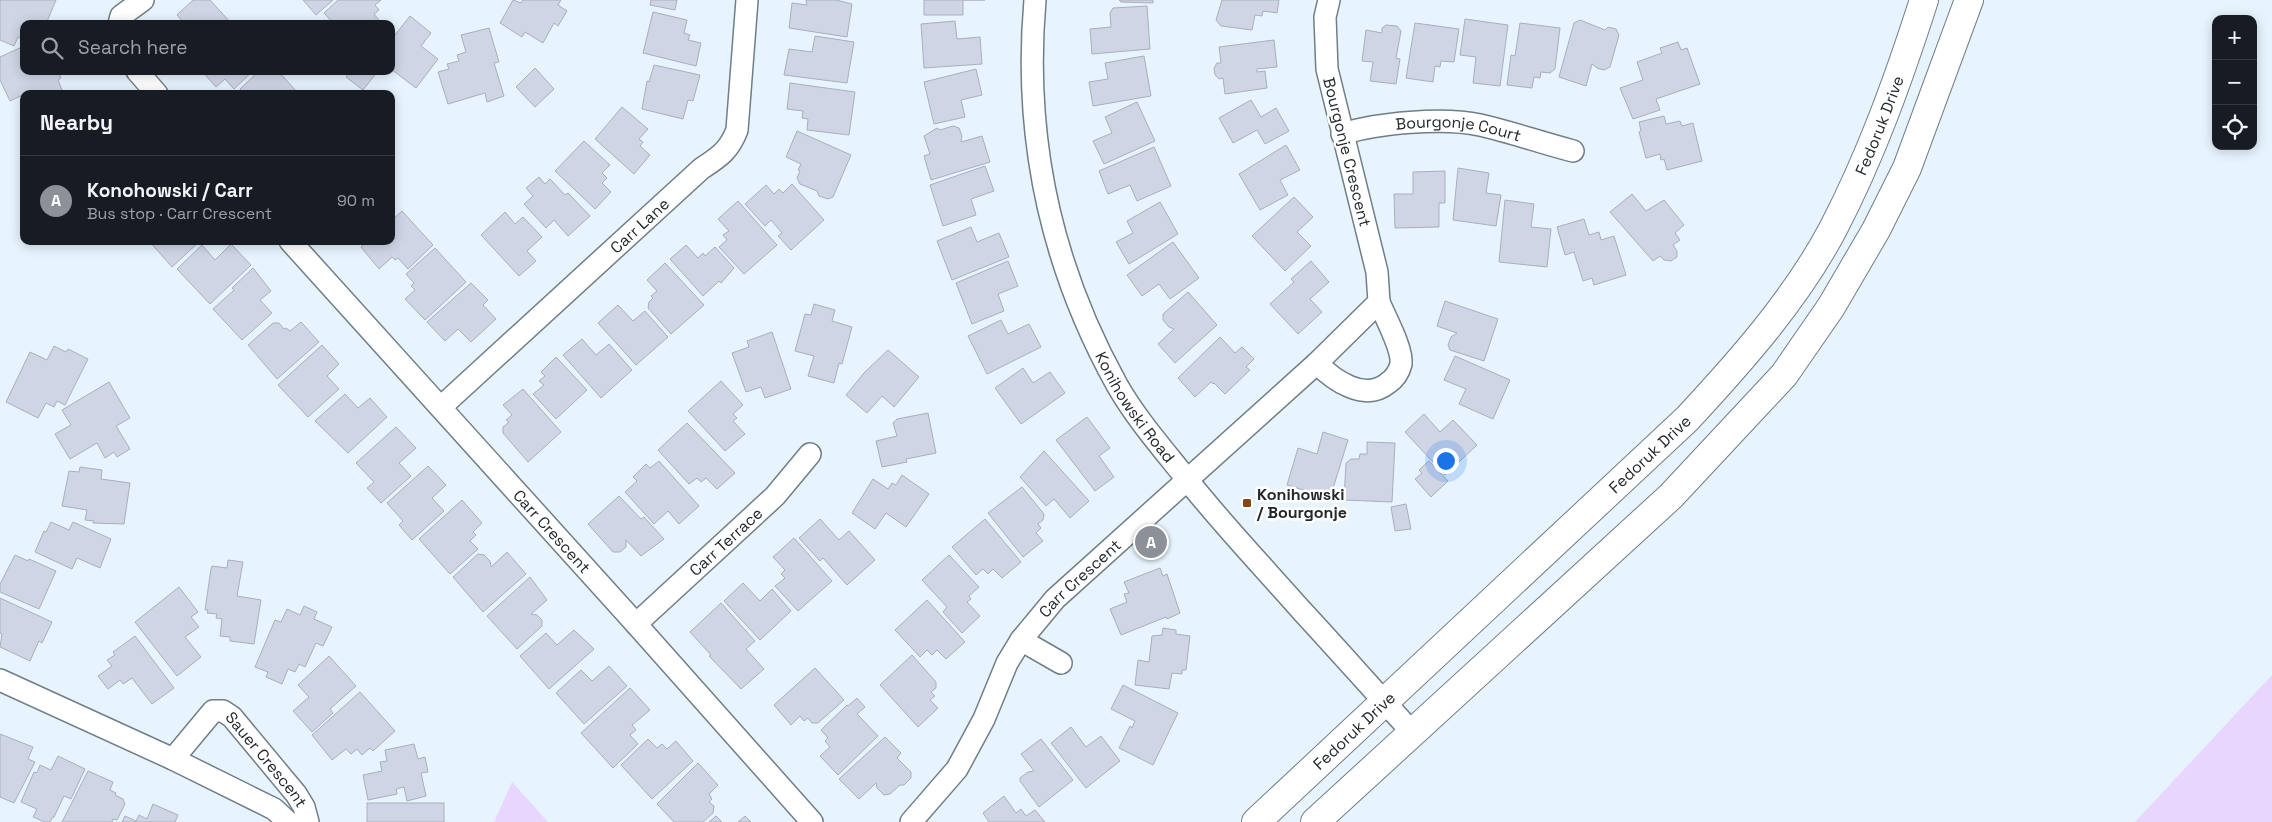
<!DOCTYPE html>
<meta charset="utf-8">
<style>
body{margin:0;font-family:"Space Grotesk",sans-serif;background:#20242c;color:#f1f3f6}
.controls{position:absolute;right:15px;top:15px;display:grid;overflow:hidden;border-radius:10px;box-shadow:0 2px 12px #0003}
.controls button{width:45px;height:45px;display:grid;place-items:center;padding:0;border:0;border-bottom:1px solid #363941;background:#171b24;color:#f1f3f6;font:25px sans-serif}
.you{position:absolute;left:1445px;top:460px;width:18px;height:18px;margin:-12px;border:4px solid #fff;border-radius:50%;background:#1a73e8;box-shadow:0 0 0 8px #1a73e833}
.badge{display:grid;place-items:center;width:32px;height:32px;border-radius:50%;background:#8c9099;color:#fff;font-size:16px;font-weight:700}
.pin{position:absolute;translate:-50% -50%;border:2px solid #fff;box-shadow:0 1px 5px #0006}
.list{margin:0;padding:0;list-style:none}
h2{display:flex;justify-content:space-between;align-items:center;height:65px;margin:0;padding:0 20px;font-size:21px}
h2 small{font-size:16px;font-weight:400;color:#9ea1a6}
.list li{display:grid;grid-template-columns:32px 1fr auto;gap:15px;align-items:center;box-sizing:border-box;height:90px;padding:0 20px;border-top:1px solid #363941}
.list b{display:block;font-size:19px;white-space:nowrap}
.list p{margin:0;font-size:16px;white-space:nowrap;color:#9ea1a6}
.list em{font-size:16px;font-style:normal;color:#9ea1a6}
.icon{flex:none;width:28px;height:28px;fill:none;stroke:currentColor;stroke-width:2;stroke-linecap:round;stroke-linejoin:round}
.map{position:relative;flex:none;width:2272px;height:822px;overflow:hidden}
.search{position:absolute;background:#171b24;box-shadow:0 2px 12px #0003;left:20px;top:20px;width:375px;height:55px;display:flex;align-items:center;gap:12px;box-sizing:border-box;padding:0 18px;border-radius:10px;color:#9ea1a6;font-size:19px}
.panel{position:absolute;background:#171b24;box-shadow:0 2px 12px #0003;left:20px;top:90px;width:375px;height:155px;border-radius:10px}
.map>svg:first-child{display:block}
.green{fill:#e9d6fe}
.building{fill:#d0d5e5;stroke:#a9aebd}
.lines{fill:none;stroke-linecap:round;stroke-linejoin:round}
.minor-casing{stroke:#707e88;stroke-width:24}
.major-casing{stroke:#707e88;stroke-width:30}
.minor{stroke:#fff;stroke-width:21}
.major{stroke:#fff;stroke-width:28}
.poi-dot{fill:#874417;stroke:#fff;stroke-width:2}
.labels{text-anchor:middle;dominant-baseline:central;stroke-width:5;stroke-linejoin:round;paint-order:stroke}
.street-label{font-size:16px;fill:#22282c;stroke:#fff}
.poi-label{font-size:16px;font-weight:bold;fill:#22282c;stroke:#fff;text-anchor:start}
</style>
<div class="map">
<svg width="2272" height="822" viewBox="0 0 2272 822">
<rect width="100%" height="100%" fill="#e7f4fd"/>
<g class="green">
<path d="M2272 675V822H2135Z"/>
<path d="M512 782 548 822H494Z"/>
</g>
<g class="building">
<path d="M0 0H56L46 24H24L20 38 18 37 14 46 0 40Z"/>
<path d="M193 0H210L232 24H185L177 15Z"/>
<path d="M303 0H333L316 15Z"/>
<path d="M338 0H381L375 5 379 10 374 14 382 24H334L324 13Z"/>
<path d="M513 0 521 3 523 0H561L558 5 567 11 558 26 554 23 543 43 525 32 522 37 500 23Z"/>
<path d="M651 0H677L675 10 650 5Z"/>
<path d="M806 0H836L852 4 847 37 789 28 792 3 807 5Z"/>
<path d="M924 0H985H963V15H924Z"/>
<path d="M1119 0H1153V3L1121 2Z"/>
<path d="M1222 0H1279L1277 13 1263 11 1262 16 1255 15 1252 30 1221 26 1216 20Z"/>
<path d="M1147 6 1150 49 1092 54 1090 29 1111 27 1110 13 1113 8Z"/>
<path d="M653 12 687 20 684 33 690 35 688 40 701 43 696 66 643 53Z"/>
<path d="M410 16 431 33 421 46 438 59 416 88 391 69V40Z"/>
<path d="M1465 19 1508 25 1500 86 1473 83 1476 57 1460 55Z"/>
<path d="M1580 20 1605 30 1608 27 1616 29 1619 35 1610 67 1604 70 1597 68 1592 64 1586 86 1559 77 1574 23Z"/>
<path d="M955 21 957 39 980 37 982 64 924 68 921 24Z"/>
<path d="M1415 23 1459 29 1454 62 1441 61 1440 67 1435 66 1433 82 1406 78Z"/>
<path d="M1520 23 1560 28 1555 69 1550 73 1541 72 1540 78 1534 77 1532 88 1507 85 1511 55 1515 56Z"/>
<path d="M1386 25 1397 26 1401 31 1396 58 1400 59 1396 84 1370 81 1373 62 1362 61 1366 30 1382 33V28Z"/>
<path d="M489 28 499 62 494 63 504 96 487 102 485 93 448 104 438 72 449 69 447 64 459 61 457 55 466 52 461 35Z"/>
<path d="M815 36 854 42 847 83 784 75 789 49 812 52Z"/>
<path d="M1274 40 1277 67 1257 69V72L1265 71 1267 88 1225 94 1223 78 1219 79 1215 75 1214 68 1217 63H1221L1219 47Z"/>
<path d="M1678 42 1681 50 1687 48 1700 84 1656 99 1660 110 1633 119 1620 88 1643 80 1637 62 1662 53 1660 48Z"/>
<path d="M24 46V71H58L61 78 58 80 62 90 54 94H32L31 91 10 101 0 80V57Z"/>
<path d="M1144 56 1151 96 1093 106 1089 82 1108 79 1105 63Z"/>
<path d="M654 65 700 75 693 101 688 100 683 119 642 109 647 81 649 82Z"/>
<path d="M535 68 554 89 535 107 516 87Z"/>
<path d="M976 69 982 95 961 100 965 117 934 124 924 82Z"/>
<path d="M202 71H253L234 89 225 79 216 87Z"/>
<path d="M259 71H278L297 92 245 94 240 89Z"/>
<path d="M350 71H378L363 90 346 77Z"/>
<path d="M790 83 855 92 849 135 807 130 808 119 802 118 803 111 787 109Z"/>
<path d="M1251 100 1261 117 1276 108 1289 131 1265 144 1257 130 1233 143 1219 118Z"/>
<path d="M1137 102 1155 141 1104 164 1093 141 1112 133 1105 117Z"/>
<path d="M622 107 648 129 639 139 643 142 640 146 650 155 634 174 595 139Z"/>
<path d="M1664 116 1666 124 1680 121 1682 126 1693 123 1702 161 1667 170 1664 159 1661 160 1660 154 1646 158 1639 132 1641 131 1639 122Z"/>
<path d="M953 126 959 128 962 136 961 142 982 136 990 162 931 180 924 156 930 154 924 136 937 128 940 130Z"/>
<path d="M797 131 851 155 833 197 828 199 819 196 817 191 800 184 797 178 800 171 798 170 801 164 786 157Z"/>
<path d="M584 141 610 165 602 173 607 178 602 183 611 192 595 209 555 171Z"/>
<path d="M1286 145 1300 170 1280 180 1288 195 1260 210 1239 174Z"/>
<path d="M1154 147 1171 186 1137 201 1130 185 1108 194 1099 171Z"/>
<path d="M985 166 994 191 971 199 976 215 943 226 930 185Z"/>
<path d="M1458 168 1489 173 1486 193 1501 195 1496 226 1453 220Z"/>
<path d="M1445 171V203H1439V227L1395 228 1394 194H1413V172Z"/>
<path d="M539 177 545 184 550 179 565 195 568 193 590 216 568 236 554 220 546 228 524 204 533 196 526 188Z"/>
<path d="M792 184 824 220 791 250 778 236 782 233 771 220 765 226 745 204 766 185 774 194 779 189 783 193Z"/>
<path d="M1632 194 1646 211 1664 200 1684 225 1675 233 1680 240 1673 245 1677 251V257L1671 261 1664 260 1660 256 1653 261 1610 212Z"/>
<path d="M1294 197 1313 217 1297 232 1311 246 1285 271 1252 236Z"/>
<path d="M1505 200 1534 204 1531 227 1551 229 1547 267 1499 262Z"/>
<path d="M738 201 777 245 744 274 719 247 727 240 723 235 729 231 718 219Z"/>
<path d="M1160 202 1178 234 1129 264 1116 242 1133 233 1127 221Z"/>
<path d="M402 211 433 245 408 269 398 258 395 260 392 257 379 269 361 247 367 241H391V221Z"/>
<path d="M505 212 515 224 523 217 542 237 527 251 536 261 519 276 481 235Z"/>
<path d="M1584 219 1589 235 1599 232 1601 240 1614 236 1626 275 1594 285 1592 278 1583 281 1574 252 1565 255 1557 227Z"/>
<path d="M971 227 977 242 999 233 1009 257 952 280 937 241Z"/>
<path d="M149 241H200L172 267Z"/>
<path d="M1173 242 1199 278 1170 299 1159 284 1142 296 1127 275Z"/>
<path d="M231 244 251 265 210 304 177 269 202 245 215 260Z"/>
<path d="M686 245 698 258 703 253 705 256 715 247 734 268 721 283 719 281 703 296 670 259Z"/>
<path d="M435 248 466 282 425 320 405 299 415 290 411 286 414 283 406 274Z"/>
<path d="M1008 261 1018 286 998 294 1004 311 972 324 956 283Z"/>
<path d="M1311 261 1329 282 1310 299 1322 312 1298 334 1270 304 1294 282 1291 279Z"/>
<path d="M665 263 704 305 671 334 648 308 649 302 653 298 651 296 657 291 647 280Z"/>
<path d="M253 268 271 291 260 300 272 313 242 340 213 309 234 290 232 288Z"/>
<path d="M471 283 488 300 483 305 496 319 471 342 458 329 445 341 427 322Z"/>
<path d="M1188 292 1217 325 1175 363 1158 344 1174 329 1169 327 1163 320V314Z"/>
<path d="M1445 301 1498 319 1484 361 1450 350 1448 345 1451 337 1457 333 1437 326Z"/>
<path d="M814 304 835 310 832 321 852 327 842 364 839 363 834 383 808 376 814 356 795 351 805 314 811 315Z"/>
<path d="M618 305 633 321 645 311 668 337 636 365 598 323Z"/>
<path d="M1001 320 1008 334 1029 324 1041 347 987 374 968 336Z"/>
<path d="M301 322 319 342 277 379 248 345 273 323H279L284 329 286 328 290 331Z"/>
<path d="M772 332 791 389 765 398 761 387 746 392 732 353 749 347 747 341Z"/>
<path d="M1220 337 1235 353 1242 347 1254 359 1246 367 1250 370 1225 394 1214 383 1213 384 1211 382 1195 397 1178 378Z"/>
<path d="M582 339 596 355 609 344 632 370 601 398 563 355Z"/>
<path d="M322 345 339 364 327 376 339 389 308 417 278 385Z"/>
<path d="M54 346 66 352 68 349 88 359 65 405 57 401 54 407 46 403 38 418 6 402 30 352 47 360Z"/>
<path d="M888 350 919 377 894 407 882 396 867 413 846 395 864 373Z"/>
<path d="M1455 356 1510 380 1493 419 1459 404 1466 389 1444 380Z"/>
<path d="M556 357 587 390 556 419 533 394 544 385 539 381 545 376 541 372Z"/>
<path d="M1023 368 1033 383 1050 372 1065 393 1021 424 995 388Z"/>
<path d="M721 381 743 405 733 414 737 418 733 421 745 434 725 451 688 411Z"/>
<path d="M109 382 130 418 116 426 130 449 117 457 114 452 105 458 97 443 70 459 55 434 71 425 62 410Z"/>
<path d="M523 389 561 432 528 462 503 433V427L509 422 506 420 512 415 503 405Z"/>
<path d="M345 394 358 408 370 398 387 417 348 453 315 421Z"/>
<path d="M928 413 936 453 906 459 907 462 882 467 876 441 897 436 893 423 897 419Z"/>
<path d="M1424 414 1440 432 1453 420 1477 445 1445 475 1405 432Z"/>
<path d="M1087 417 1110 448 1099 456 1114 477 1095 491 1056 440Z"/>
<path d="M687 423 735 473 717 489 706 478 701 482 697 478 689 484 658 450Z"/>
<path d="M396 427 416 448 399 463 411 476 381 503 367 488 374 482 356 463Z"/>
<path d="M1323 432 1348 440 1330 498 1287 485 1298 448 1317 454Z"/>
<path d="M1367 442 1395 443 1392 502 1344 500 1346 463 1351 459H1359L1360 454H1367Z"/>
<path d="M1044 451 1089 501 1070 518 1054 499 1046 506 1020 477Z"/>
<path d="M659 461 699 506 679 524 668 511 654 524 625 492 637 481 633 477 646 464 650 468Z"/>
<path d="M1429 461 1448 481 1431 497 1415 479 1422 473 1419 470Z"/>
<path d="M428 466 446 485 432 498 444 511 412 540 399 525 403 521 387 503Z"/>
<path d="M80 467 102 470 101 479 130 483 124 524 93 523 94 521 85 520 87 510 62 506 69 471 79 472Z"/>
<path d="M902 475 929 494 906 527 886 513 875 529 852 513 873 479 888 489 892 483 896 485Z"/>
<path d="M1022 487 1044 514 1043 520 1038 524 1041 528 1036 533 1043 541 1023 557 988 513Z"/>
<path d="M619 496 641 519 644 517 664 539 641 556 626 540V547L620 552H613L588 524Z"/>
<path d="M462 500 482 523 473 532 476 535 470 541 478 549 450 574 419 539Z"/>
<path d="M1406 504 1411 529 1395 531 1391 507Z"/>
<path d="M820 519 839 540 849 531 875 560 847 585 823 558 820 561 799 538Z"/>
<path d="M985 519 1021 562 1002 578 993 569 988 574 983 569 976 575 952 547Z"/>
<path d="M51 522 69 530 73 522 111 539 100 568 77 558 72 569 35 552 44 531 46 532Z"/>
<path d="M794 538 832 581 798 611 775 586 785 578 781 574 785 570 773 557Z"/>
<path d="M507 552 526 574 483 612 453 577 478 554 484 555 490 561 491 567Z"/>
<path d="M15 555 28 561 29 559 56 571 39 609 0 592V584Z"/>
<path d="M949 555 979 587 969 596 971 599 967 602 980 616 962 633 943 612 947 607 922 580Z"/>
<path d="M228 560 243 562 237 596 261 600 254 644 230 641V637L220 636 222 619 216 618 217 614 207 613 208 610H205L211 569 212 566 227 568Z"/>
<path d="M1160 568 1163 576 1167 574 1180 613 1167 619 1166 617 1121 635 1110 609 1127 602 1124 594 1129 593 1124 582Z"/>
<path d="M530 577 547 600 531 614 537 615 542 620V626L517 649 487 616Z"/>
<path d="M743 583 760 601 772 589 791 611 760 640 724 601Z"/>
<path d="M179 587 198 612 191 617 199 627 185 637 201 657 177 676 135 622Z"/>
<path d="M0 598 52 622 42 643 39 641 30 661 0 647 2 634 0 633Z"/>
<path d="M927 600 965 642 946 659 937 650 932 655 927 650 920 657 895 630Z"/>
<path d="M721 603 755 641 746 649 764 669 741 689 709 656 711 655 690 632Z"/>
<path d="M304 606 317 612 314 619 332 627 323 646 316 643 305 667 299 664 295 672 288 669 282 684 266 677 268 672 255 667 275 620 281 622 287 609 300 615Z"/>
<path d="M1163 628 1176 630V634L1190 636 1186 670H1182V674L1172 673 1169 689 1135 685 1138 660 1149 662 1152 636 1162 635Z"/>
<path d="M574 630 594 649 549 689 520 656 546 633 557 645Z"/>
<path d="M135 636 174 688 152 704 132 678 123 684 120 680 108 689 98 676 112 666 107 660 115 655 113 652Z"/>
<path d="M912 655 936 682V688L931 692 935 696 930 700 938 708 918 727 880 685Z"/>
<path d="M329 656 356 686 330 709 333 713 312 732 293 711 309 697 298 685Z"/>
<path d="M609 666 627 686 584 724 556 693 581 670 592 681Z"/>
<path d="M815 668 844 700 818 723H812L808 718 804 721 800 716 791 725 774 705Z"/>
<path d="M1123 685 1178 713 1153 765 1119 748 1130 726 1132 728 1135 721 1111 709Z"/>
<path d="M630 688 650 710 632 725 636 730 630 735 638 744 613 768 581 733Z"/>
<path d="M360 692 395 731 373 751 370 748 362 755 357 749 351 754 346 749 332 760 312 735Z"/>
<path d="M857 698 865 707 857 714 878 736 838 775 820 756 830 747 825 741 828 738 821 730 847 705 848 706Z"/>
<path d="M1071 727 1086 747 1101 736 1120 761 1086 788 1051 743Z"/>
<path d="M0 734 33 747 28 759 35 762 14 803 0 797Z"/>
<path d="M885 737 901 753 897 758 911 772V778L904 785H900L890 794 884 795 877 788 876 783 859 799 839 779Z"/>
<path d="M648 739 657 748 662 744 667 749 676 741 693 761 652 799 621 765Z"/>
<path d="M1041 739 1073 780 1039 807 1020 781V778L1028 772 1034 771 1021 754Z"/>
<path d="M414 744 418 759 425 757 428 772 421 773 426 796 407 801 404 787 396 789 397 794 368 800 363 775 382 771 380 762 387 761 385 750Z"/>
<path d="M58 756 85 769 71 799 64 796 54 817H53L50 822H45L33 817 37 809 21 802 34 772 37 773 40 765 51 770Z"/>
<path d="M698 763 718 785 709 794 712 799 709 802 714 806 713 813 703 822H674L657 804Z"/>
<path d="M88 771 113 782 110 790 116 793 115 795 123 799 125 804 117 820 113 819 112 822H62Z"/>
<path d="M1004 796 1016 813 1021 809 1026 816 1035 810 1045 822H989L983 813Z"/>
<rect x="367" y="803" width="77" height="19"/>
<path d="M153 804 178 815 175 822H122L125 816 136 821 139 815 147 819Z"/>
<path d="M716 816 722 822H709Z"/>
<path d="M745 816 751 822H738Z"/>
</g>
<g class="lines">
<g class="minor-casing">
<g id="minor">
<path id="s1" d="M1035 0C1023 136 1051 266 1117 385 1137 420 1164 450 1189 482 1225 527 1264 568 1302 611 1339 651 1375 692 1412 732"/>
<path d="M119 24 121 16 143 0"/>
<path d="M137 71 157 94"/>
<path id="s2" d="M1342 134C1377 123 1443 117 1480 125 1511 132 1542 143 1573 151"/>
<path id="s3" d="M290 241 636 624 812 822"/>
<path d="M1317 363C1334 381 1365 402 1388 383 1394 379 1399 372 1401 364 1403 349 1385 317 1379 302"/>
<path id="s4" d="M441 407 701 169C719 157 729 151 737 130L747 0"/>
<path id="s5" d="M636 624 775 496 810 454"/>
<path d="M1021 640 1061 663"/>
<path d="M0 680 173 759 274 809 288 822"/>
<path id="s6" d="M173 759 213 711H223L232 717 296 794 304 807 308 822"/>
<path id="s7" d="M911 822 957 769 984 719 1007 663 1021 640 1055 599 1317 363 1379 302 1377 272 1327 69 1325 17 1329 0"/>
</g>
</g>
<g class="major-casing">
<g id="major">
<path id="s8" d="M1256 822 1687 419C1740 362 1796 299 1833 229 1871 156 1899 78 1924 0"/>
<path d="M1315 822 1671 496 1784 375 1831 307 1876 230 1907 168 1969 0"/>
</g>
</g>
<use href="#minor" class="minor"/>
<use href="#major" class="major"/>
</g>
<rect class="poi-dot" x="1242" y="498" width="10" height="10" rx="2.5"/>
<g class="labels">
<g class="street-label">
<text stroke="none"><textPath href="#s8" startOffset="944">Fedoruk Drive</textPath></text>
<text stroke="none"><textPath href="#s2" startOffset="118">Bourgonje Court</textPath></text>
<text transform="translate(1347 152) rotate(76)">Bourgonje Crescent</text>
<text stroke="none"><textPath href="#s4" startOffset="269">Carr Lane</textPath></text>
<text stroke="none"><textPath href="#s1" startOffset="428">Konihowski Road</textPath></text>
<text stroke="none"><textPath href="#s8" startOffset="539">Fedoruk Drive</textPath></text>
<text stroke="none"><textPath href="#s3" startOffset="391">Carr Crescent</textPath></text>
<text stroke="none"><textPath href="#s5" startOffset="122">Carr Terrace</textPath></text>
<text stroke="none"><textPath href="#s7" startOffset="300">Carr Crescent</textPath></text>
<text stroke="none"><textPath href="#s8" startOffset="134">Fedoruk Drive</textPath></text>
<text stroke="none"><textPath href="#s6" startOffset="138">Sauer Crescent</textPath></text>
</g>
<g class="poi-label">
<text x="1257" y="494">Konihowski<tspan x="1257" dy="18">/ Bourgonje</tspan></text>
</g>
</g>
</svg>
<div class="controls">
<button>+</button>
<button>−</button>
<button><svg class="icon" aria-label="locate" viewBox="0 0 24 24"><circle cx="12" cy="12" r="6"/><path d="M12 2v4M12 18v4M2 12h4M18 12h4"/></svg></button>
</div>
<div class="you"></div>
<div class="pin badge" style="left:1151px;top:542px">A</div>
<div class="search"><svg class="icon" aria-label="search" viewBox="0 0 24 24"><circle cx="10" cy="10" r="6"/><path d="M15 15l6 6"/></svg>Search here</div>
<section class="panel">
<h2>Nearby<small></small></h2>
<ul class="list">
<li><span class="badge">A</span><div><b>Konohowski / Carr</b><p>Bus stop · Carr Crescent</p></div><em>90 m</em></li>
</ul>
</section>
</div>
